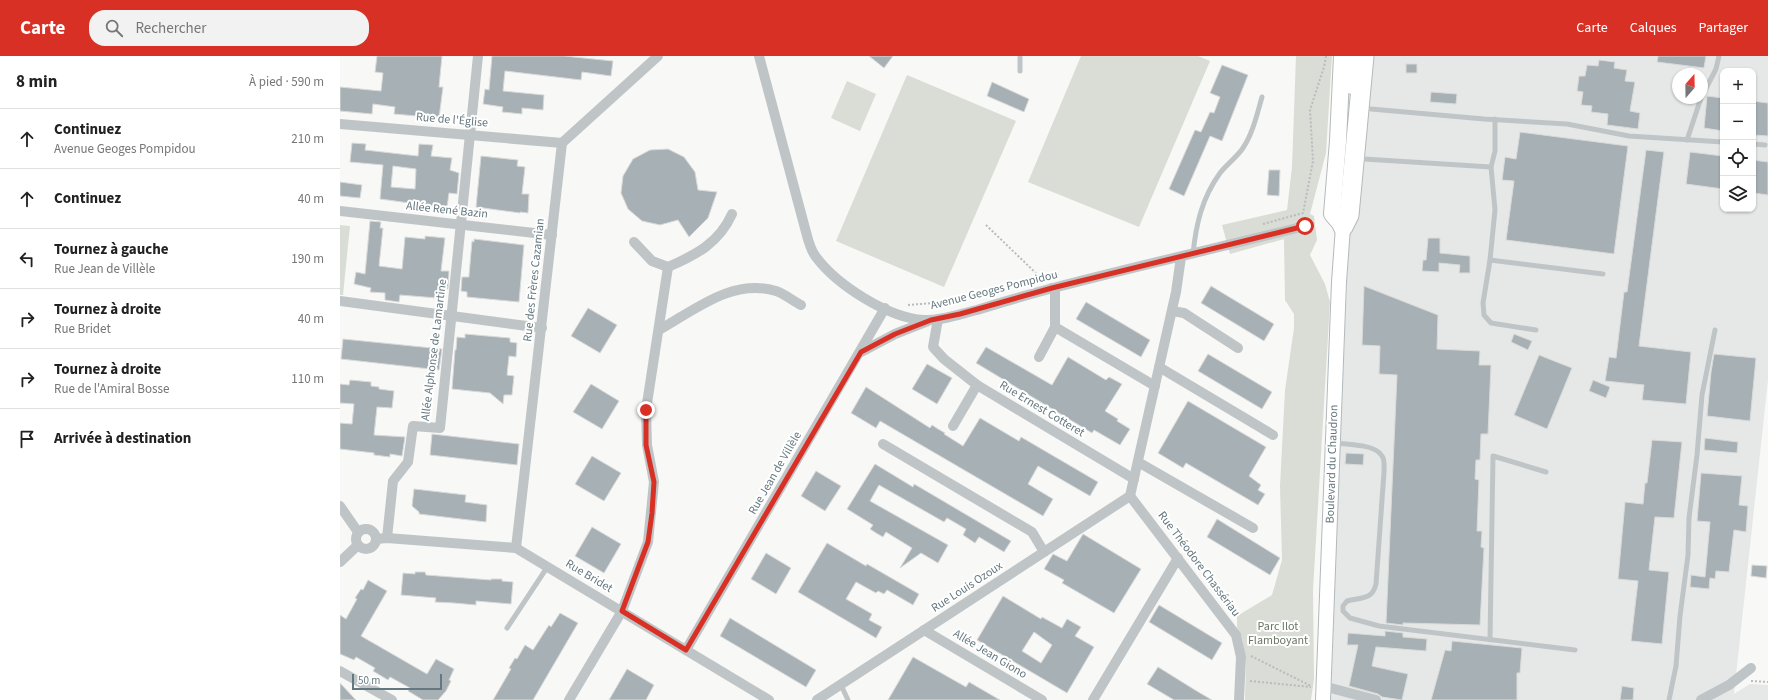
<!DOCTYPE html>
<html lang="fr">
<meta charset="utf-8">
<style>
body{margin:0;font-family:"Source Sans 3",sans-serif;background:#f2f2f2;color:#222}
.controls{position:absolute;right:12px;top:12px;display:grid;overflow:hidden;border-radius:8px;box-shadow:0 1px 3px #0004}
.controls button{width:36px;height:36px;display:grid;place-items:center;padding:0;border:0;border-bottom:1px solid #e0e0e0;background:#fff;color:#222;font:20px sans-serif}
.compass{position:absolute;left:1332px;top:12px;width:36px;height:36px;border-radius:50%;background:#fff;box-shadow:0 1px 3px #0004;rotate:20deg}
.scale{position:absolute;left:12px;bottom:10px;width:90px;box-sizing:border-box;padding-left:4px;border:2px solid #65787f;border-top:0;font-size:11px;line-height:14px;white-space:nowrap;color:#65787f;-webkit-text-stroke:3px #fff;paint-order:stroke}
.stop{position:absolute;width:12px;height:12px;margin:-9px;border:3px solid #d93025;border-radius:50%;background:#fff}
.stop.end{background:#d93025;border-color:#fff;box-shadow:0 1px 4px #0008}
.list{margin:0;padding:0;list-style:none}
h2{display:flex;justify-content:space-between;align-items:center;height:52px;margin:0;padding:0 16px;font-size:17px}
h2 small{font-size:13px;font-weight:400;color:#767676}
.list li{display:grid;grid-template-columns:26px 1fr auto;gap:12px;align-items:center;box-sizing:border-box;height:60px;padding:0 16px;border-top:1px solid #e0e0e0}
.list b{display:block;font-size:15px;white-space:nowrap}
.list p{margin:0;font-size:13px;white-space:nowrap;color:#767676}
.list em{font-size:13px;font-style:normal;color:#767676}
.icon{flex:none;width:22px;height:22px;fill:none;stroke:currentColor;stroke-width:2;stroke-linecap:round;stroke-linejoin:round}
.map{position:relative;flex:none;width:1428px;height:644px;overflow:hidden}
header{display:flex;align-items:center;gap:24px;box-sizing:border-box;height:56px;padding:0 20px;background:#d93025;color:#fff}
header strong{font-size:19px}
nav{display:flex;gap:22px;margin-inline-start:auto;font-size:14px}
.search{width:280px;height:36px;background:#f2f2f2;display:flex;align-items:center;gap:10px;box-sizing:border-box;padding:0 14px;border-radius:16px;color:#767676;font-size:15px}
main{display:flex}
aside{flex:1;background:#fff}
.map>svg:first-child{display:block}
.built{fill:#e6e8e7;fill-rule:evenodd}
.green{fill:#d9ddd5}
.building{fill:#a7b1b5;stroke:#dadad8;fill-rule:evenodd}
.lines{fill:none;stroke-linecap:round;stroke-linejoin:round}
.secondary-casing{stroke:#b2b9bc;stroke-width:16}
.primary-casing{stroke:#b3b9bc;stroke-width:18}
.highway-casing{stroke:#b3b8ba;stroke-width:21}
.path{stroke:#b8bcbe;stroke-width:2;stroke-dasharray:2 2;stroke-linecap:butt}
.lane{stroke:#bfc5c7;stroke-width:5}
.street{stroke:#bfc5c7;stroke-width:10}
.secondary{stroke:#fff;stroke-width:14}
.primary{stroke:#fff;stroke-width:16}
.highway{stroke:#fff;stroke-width:19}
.route{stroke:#d93025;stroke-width:5}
.labels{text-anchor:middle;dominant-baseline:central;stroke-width:4;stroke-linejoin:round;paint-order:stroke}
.street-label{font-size:12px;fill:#65787f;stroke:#fff}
.park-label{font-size:12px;fill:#6a7864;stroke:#fff}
</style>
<header>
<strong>Carte</strong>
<div class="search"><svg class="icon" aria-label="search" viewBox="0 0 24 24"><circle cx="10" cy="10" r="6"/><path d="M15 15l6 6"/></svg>Rechercher</div>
<nav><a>Carte</a><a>Calques</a><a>Partager</a></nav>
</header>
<main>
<aside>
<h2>8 min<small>À pied · 590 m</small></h2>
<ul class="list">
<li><svg class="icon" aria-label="ahead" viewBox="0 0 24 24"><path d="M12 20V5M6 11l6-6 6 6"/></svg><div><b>Continuez</b><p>Avenue Geoges Pompidou</p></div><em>210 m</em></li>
<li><svg class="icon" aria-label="ahead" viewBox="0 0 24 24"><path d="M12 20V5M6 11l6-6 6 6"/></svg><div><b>Continuez</b></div><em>40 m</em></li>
<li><svg class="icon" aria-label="left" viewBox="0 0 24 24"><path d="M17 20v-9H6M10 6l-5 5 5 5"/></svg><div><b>Tournez à gauche</b><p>Rue Jean de Villèle</p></div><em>190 m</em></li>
<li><svg class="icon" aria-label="right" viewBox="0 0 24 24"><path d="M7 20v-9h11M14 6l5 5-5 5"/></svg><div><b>Tournez à droite</b><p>Rue Bridet</p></div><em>40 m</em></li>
<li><svg class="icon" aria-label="right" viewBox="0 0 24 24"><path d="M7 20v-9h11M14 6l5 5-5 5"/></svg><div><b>Tournez à droite</b><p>Rue de l'Amiral Bosse</p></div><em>110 m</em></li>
<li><svg class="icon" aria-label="arrive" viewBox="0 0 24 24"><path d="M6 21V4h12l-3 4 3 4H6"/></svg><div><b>Arrivée à destination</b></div></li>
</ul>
</aside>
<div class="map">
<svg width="1428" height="644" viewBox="0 0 1428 644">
<rect width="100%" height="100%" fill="#f8f8f6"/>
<path class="built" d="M1024 0H1428V324L1394 638 1410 628 1428 629V644H991L993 559 1008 200ZM1383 15H1413V153H1383ZM1338 18H1362V42H1338Z"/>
<g class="green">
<path d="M741 0H858L870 5 799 171 688 126Z"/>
<path d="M956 0H992L986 97 970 158 974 160 977 184 970 199 985 228 990 246 973 534 974 623 971 644H905L906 605 902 582 897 571V560L932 539 942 504 940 430 945 334 954 272V258L945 244 944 183 890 198 882 169 947 154 952 111Z"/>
<path d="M567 19 676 65 604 231 496 185Z"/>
<path d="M507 25 536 38 520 75 491 62Z"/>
<path d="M0 169 10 170 3 239H0Z"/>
</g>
<g class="building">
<path d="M37 0H102L99 31H103L99 62 54 58 55 51 33 48 32 58 0 55V31L41 35 43 17 35 16Z"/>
<path d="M152 0H224L273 5 271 20 242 16 241 24 165 15 163 35 204 39 203 54 182 52V58L162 56 163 51 143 48 145 33 149 34Z"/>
<path d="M529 0H553L544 12Z"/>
<path d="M1318 0H1366L1364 12 1317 6Z"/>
<path d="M1259 4 1275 6 1274 12 1287 14 1285 25 1295 26 1290 55 1300 57 1298 73 1267 69 1268 58 1251 56 1252 50 1241 49 1243 36 1237 35 1239 20H1245L1247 9 1258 10Z"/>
<rect x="1066" y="8" width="11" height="9"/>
<path d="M882 9 908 19 882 85 870 80 844 140 829 133 855 74 861 76 870 56 874 57 880 41 870 37Z"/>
<path d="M652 26 689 43 684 56 647 40Z"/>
<path d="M1091 36 1117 38 1116 48 1090 46Z"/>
<path d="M1367 40 1383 42V75L1364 72Z"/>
<path d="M1413 45 1428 47V80L1413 79Z"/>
<path d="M1180 76 1288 90 1274 198 1166 184 1174 125 1162 124 1165 101 1176 103Z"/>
<path d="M12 87 26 88 25 94 78 100 79 88 93 89 91 100 112 102 110 114 119 117 117 138 109 137 107 152 40 143 43 109 10 106ZM53 110 76 113 75 133 51 131Z"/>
<path d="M328 93 344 101 355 116 358 134 377 136 368 162 349 181 338 164 320 169 302 165 288 153 281 137 283 120 293 103 310 94Z"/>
<path d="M1306 94 1324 96 1299 290 1351 296 1346 348 1302 344 1304 329 1265 325 1269 301 1276 302 1284 236H1287Z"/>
<path d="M1350 96 1383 100V133L1346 128Z"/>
<path d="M141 100 178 104 177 110 185 111 182 138H189L188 157 180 156V157L136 151Z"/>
<path d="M1413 104 1428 106V139L1413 137Z"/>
<path d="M929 114H940L939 140 927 139Z"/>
<path d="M0 126 22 129 20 142 0 140Z"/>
<path d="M30 165 41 166 40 172H43L39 210 62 213 65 181 85 183V180L105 182 101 215H109L108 233H106L105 239 98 238 97 242 60 239 59 246 45 244V237L30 236 31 232 14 228 16 216 25 218Z"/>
<path d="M1088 182H1100V197L1130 200V217H1119L1120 209 1099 207V216L1082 215 1083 204H1086Z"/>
<path d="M134 183 184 189 179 246 127 241V236L121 235 122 221H129V219L132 185 134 186Z"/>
<path d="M871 230 934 268 924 285 861 247Z"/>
<path d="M1024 230 1098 259 1097 293 1140 295 1139 309H1151L1148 378H1141L1140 404H1136L1135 423 1139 424 1137 475H1142L1141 491 1144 492 1140 569 1063 567V569L1046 567 1057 319 1039 318 1040 290 1022 289Z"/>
<path d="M746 246 810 284 801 301 736 263Z"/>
<path d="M248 252 277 269 260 297 231 280Z"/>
<path d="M125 278 170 282V286L177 287 176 301 169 300 167 319 174 320 172 339H164L163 348 150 337 112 333 115 294H116L117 281 125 282Z"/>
<path d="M1174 278 1192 285 1188 294 1171 286Z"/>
<path d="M3 283 102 293 99 314 1 303Z"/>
<path d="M646 291 712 329 728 301 766 324 769 321 782 328 765 355 778 363 777 365 790 373 780 389 754 374 752 377 636 307Z"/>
<path d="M868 298 932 336 922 353 858 315Z"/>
<path d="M1374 298 1416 302 1410 365 1367 360 1371 316Z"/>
<path d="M1199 299 1232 312 1207 373 1174 359Z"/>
<path d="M587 308 612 322 597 348 572 333Z"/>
<path d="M10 324 31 326V330L39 331V333L54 335 52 352 37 351 34 379 65 381 62 400 50 398V401L34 399V397L0 393V367L12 368 14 348 0 347V328L9 329Z"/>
<path d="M1253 324 1270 331 1266 342 1249 335Z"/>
<path d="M251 328 279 345 262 373 233 356Z"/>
<path d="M526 331 590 372 592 369 598 373 605 377 604 378 623 390 640 362 679 385 681 381 758 426 750 440 698 410 688 428 713 443 703 460 540 365 536 372 511 357Z"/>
<path d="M848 345 926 391 909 420 921 429 918 434 925 438 918 449 846 407 843 412 818 397Z"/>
<path d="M92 378 179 388 177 409 90 399Z"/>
<path d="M1365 382 1398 386 1397 397 1364 394Z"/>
<path d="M1312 384 1342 386 1334 462 1315 461 1309 514 1329 516 1322 588 1291 585 1298 525 1278 523 1285 446 1303 448 1305 427H1307Z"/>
<path d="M1006 397 1024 398 1023 409 1005 408Z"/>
<path d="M252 400 281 417 264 445 235 428Z"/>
<path d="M535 408 573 431 574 428 581 432 671 485 664 496 639 481 635 487 623 479 626 473 607 462 604 466 539 429 530 445 608 489 598 507 581 497 560 512 572 492 546 476 543 481 536 477 530 473 533 469 507 453Z"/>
<path d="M476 415 501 430 485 455 461 440Z"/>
<path d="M1361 417 1402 420 1399 449 1408 450 1406 476 1394 474 1389 516 1376 515 1375 523 1370 522 1369 533 1350 531 1351 519 1365 521 1370 466 1357 465Z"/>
<path d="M74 433 126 439 125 446 147 449 146 466 79 458V456L72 450Z"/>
<path d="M877 463 940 502 930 519 867 481Z"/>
<path d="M252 471 281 488 264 517 235 500Z"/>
<path d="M743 478 801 513 774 557 722 527 724 524 704 513 713 498 727 505Z"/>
<path d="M487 487 526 510 527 508 579 538 573 549 547 534 544 538 538 535 536 537 516 526 506 543 532 558 529 564 542 571 536 582 458 536Z"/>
<path d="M426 497 451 512 436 538 411 523Z"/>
<path d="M1412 509 1427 510 1426 522 1411 520Z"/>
<path d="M75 516H85L86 519 151 524V523H162V525L173 526 171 548 136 545V549L114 547 95 546 96 542 61 539 63 517 75 518Z"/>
<path d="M28 524 47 535 21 580 87 618 96 603 114 613 109 624 111 625 106 635 98 644H83L68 635 70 632 50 621 48 624 33 615 35 612 16 601 14 604 0 598V559L6 563 17 543 15 542 21 533 23 534Z"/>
<path d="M663 540 701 563 702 561 722 572 727 563 741 571 735 580 754 591 727 637 637 584ZM694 576 712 589 701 607 682 595Z"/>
<path d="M819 549 882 587 872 604 809 566Z"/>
<path d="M220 557 238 567 193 644H153L171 613 169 612 175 602 177 603 185 589 193 594 209 569 211 571Z"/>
<path d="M390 562 476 614 466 631 380 580Z"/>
<path d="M1045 575 1063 577V581L1087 583 1086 595 1036 591 1032 610 1068 618 1062 644 1042 641 1038 638 1009 630 1018 589H1007L1008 577 1045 580Z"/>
<path d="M1112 585 1182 592 1180 617H1177V644H1091L1105 594 1111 595Z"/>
<path d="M573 601 626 631 629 626 660 644H548Z"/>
<path d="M818 611 855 634 872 644H834L807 628Z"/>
<path d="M287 613 314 629 306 644H269Z"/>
<path d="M0 627 16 644H0Z"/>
<path d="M1282 630 1294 632 1293 644H1280Z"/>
</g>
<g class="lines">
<g class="secondary-casing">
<path id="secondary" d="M983 644 999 226 1003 171"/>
</g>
<g class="primary-casing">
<g id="primary">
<path d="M1002 0 998 85 992 158 1003 171"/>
<path d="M1012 30 1014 0"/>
</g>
</g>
<g class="highway-casing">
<path id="highway" d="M1003 171 1009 159 1024 0"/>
</g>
<g class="path">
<path d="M923 168 963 157 973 105 970 54 984 11 986 0"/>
<path d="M646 169 701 222"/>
<path d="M568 249 593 247 720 218"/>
<path d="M911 600 971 630"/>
<path d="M910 625 971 631"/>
<path d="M1411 625 1428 626"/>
</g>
<g class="lane">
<path d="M680 15V0"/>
<path d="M1362 40 1376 13 1379 0"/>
<path d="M1031 53 1144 63 1227 68 1289 80 1383 86"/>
<path d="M1155 63V95L1151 111 1155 154 1150 204 1143 247 1144 259 1151 267 1196 274"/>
<path d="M1347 84 1361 42"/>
<path d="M1413 88 1425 89"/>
<path d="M1024 103 1151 111"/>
<path d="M853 198C856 168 862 142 880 117 887 108 897 101 903 92 913 77 917 58 922 41"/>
<path d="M1150 204 1263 218"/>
<path d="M993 387C1005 388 1036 388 1042 400 1045 404 1044 411 1044 416L1036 528C1032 545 1020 541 1007 545L1003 550V555L1010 562 1039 570 1235 594"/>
<path d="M167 572 208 510"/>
<path d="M1150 584 1153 400 1206 416"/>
<path d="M501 629 508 644"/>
<path d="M1329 644 1336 610 1340 560 1348 499 1349 462 1357 399 1362 339 1375 274"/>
</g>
<g class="street">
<path d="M419 0 466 176C468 184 471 195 476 201 497 229 548 262 584 264 601 265 620 258 637 254 662 246 687 239 713 232 797 210 881 191 965 170"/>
<path d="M0 68 222 87"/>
<path d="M0 155 212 179"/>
<path d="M294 186 312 205 328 211C356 199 379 187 392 158"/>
<path d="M712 232 715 235V271L815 330"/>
<path d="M0 245 202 272"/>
<path d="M832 255 844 257 898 292"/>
<path d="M598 263 593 291 604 303 637 329"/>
<path d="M319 274C355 254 392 222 436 235 445 238 453 245 461 249"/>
<path d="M521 296 555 278 588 265"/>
<path d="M699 301 715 271"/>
<path d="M819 311 933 379"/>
<path d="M613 370 637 329 794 423"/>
<path d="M543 388 692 476 704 496"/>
<path d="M798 406 913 472"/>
<path d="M790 440 836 236 841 201"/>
<path d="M790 440 896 579 901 601 899 644"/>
<path d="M0 450 18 476"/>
<circle cx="26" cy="483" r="10"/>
<path d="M47 482 53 425 68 406 73 370 100 372 138 0"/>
<path d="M36 483 47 482 176 492 429 644"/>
<path d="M176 492 222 87 318 0"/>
<path d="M0 506 18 489"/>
<path d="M584 574 702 644"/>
<path d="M346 594 545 252"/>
<path d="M0 615 52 644"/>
<path d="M983 630 1036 644"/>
<path d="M229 644 282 555 308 486 314 426 307 389 306 354 328 211"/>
<path d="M477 644 790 440"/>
<path d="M753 644 838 502"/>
<path d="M1361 644 1389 629 1411 612"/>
</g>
<use href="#secondary" class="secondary"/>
<use href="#primary" class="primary"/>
<use href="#highway" class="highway"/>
</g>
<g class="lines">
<path class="route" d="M306 354V389L314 426 312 457 308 486 282 555 346 594 521 296 555 278 591 264 620 258 712 232 965 170"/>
</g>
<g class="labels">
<g class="street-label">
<text transform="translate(112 64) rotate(5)">Rue de l'Église</text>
<text transform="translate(107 154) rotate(6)">Allée René Bazin</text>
<text transform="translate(194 224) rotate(-84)">Rue des Frères Cazamian</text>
<text transform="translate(654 234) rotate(-14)">Avenue Geoges Pompidou</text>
<text transform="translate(94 294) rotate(-83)">Allée Alphonse de Lamartine</text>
<text transform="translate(702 353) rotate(31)">Rue Ernest Cotteret</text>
<text transform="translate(992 408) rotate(-88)">Boulevard du Chaudron</text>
<text transform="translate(435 417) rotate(-60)">Rue Jean de Villèle</text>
<text transform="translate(859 508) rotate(53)">Rue Théodore Chassériau</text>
<text transform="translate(249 520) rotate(31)">Rue Bridet</text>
<text transform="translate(627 531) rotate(-33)">Rue Louis Ozoux</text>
<text transform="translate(650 598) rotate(31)">Allée Jean Giono</text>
</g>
<g class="park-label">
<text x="938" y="570">Parc Ilot<tspan x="938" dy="14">Flamboyant</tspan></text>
</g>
</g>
</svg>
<div class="controls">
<button>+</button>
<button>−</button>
<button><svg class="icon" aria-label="locate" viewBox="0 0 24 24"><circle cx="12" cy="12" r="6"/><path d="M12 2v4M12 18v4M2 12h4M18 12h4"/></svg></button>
<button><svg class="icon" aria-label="layers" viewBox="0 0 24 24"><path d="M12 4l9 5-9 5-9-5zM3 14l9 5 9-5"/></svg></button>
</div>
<svg class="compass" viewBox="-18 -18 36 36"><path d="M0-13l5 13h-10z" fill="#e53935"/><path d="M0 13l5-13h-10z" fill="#767676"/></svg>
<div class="scale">50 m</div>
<div class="stop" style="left:965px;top:170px"></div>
<div class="stop end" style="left:306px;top:354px"></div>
</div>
</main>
